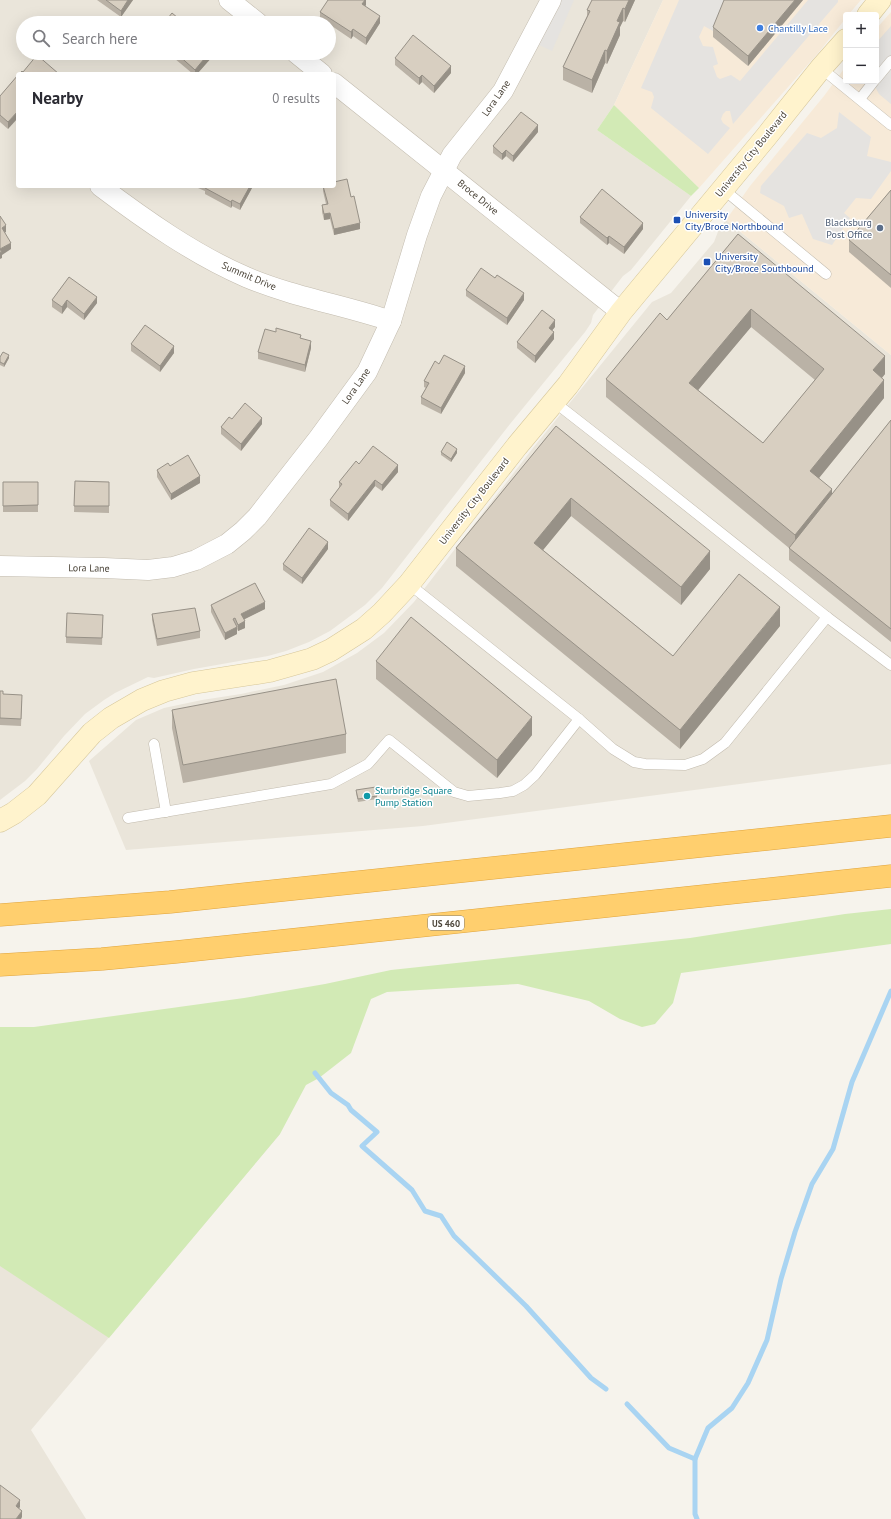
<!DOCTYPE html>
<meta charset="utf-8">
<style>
body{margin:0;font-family:"PT Sans",sans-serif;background:#f2f2f3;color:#2b2b33}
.controls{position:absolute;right:12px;top:12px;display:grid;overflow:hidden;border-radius:4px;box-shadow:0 4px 16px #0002}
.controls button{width:36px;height:36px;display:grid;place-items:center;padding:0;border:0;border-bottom:1px solid #e1e1e2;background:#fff;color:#2b2b33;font:20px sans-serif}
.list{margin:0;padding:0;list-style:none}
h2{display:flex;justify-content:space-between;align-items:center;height:52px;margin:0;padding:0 16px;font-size:17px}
h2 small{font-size:13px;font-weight:400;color:#7c7c81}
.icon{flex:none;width:22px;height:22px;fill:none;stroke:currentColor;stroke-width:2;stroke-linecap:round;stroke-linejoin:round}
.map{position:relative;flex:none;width:891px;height:1519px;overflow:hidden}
.search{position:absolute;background:#fff;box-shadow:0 4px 16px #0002;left:16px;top:16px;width:320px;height:44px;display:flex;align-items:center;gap:10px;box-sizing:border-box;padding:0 14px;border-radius:22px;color:#7c7c81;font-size:15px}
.panel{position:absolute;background:#fff;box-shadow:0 4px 16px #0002;left:16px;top:72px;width:320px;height:116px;border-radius:4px}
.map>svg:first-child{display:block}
.residential{fill:#eae5da;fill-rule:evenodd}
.commercial{fill:#f7ead8}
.green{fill:#d2eab5}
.parking{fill:#e5e3e0}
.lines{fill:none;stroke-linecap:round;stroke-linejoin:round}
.stream{stroke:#a9d4f2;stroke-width:5}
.service-casing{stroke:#c2bbae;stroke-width:11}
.minor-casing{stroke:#c2bbae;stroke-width:21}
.secondary-casing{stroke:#d6c79b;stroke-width:23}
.motorway-casing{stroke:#e0a43c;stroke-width:23}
.service{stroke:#fff;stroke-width:10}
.minor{stroke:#fff;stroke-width:20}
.secondary{stroke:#fff3cd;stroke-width:22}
.motorway{stroke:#ffcf6e;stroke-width:22}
.wall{fill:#bab2a6;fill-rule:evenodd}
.shaded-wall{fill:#979187}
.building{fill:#d8cfc1;stroke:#979187;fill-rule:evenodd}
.shop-dot{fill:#3f7fe0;stroke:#fff;stroke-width:1.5}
.transit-dot{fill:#1a4fb4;stroke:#fff;stroke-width:1.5}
.service-dot{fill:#5c6f8a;stroke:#fff;stroke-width:1.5}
.culture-dot{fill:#0f9aa8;stroke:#fff;stroke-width:1.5}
.labels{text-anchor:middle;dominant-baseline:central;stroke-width:3;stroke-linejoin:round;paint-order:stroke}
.shield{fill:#fff;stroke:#817c74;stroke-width:1}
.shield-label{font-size:9px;font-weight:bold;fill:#4b4439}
.shop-label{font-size:10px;fill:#366cbe;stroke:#fff;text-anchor:start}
.street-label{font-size:10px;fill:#4b4439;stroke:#fff}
.transit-label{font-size:10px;fill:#164399;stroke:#fff;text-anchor:start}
.service-label{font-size:10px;fill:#4e5e75;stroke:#fff;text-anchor:end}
.culture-label{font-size:10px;fill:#0d838f;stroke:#fff;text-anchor:start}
</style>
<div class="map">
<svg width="891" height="1519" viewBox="0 0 891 1519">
<rect width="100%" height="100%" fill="#f6f3ec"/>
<g class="residential">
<path d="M0 0H663L614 105 597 130 691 196 631 270 623 276 593 315 591 323 585 332 510 424 382 588 365 605 330 631 309 642 286 651 268 656 194 669 154 678 148 677 115 693 104 700 85 714 64 736 37 769 25 781 0 800ZM23 23H329V53H23ZM18 74H334V186H18Z"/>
<path d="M726 220 891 355V764L423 826 126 850 89 761 136 720 164 708 202 700 241 694 284 685 323 672 357 653 384 633 414 602 533 448 652 302 671 293 714 242 719 229Z"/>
<path d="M0 1053 280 1134 31 1430 86 1519H0Z"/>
</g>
<g class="commercial">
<path d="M663 0H861L848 15H846V18L819 52 699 188 614 105Z"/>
<path d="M891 12V355L726 220 750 186 824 96 846 66V81H876V29Z"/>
</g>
<g class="green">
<path d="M614 105 699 188 691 196 597 130Z"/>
<path d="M891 909V944L681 973 673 1003 655 1024 642 1027 620 1019 589 1001 518 984 387 992 371 999 351 1053 319 1078 306 1085 280 1134 109 1338 0 1266V1027H34L244 998 325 984 391 970 690 938 845 914Z"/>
</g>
<g class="parking">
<path d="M541 0H574L552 51 524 38Z"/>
<path d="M679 0H726L713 31 704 26 699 37 703 46 713 47 718 64 713 66 717 77 720 79 731 75 740 81 808 0H838V2L733 124 730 111H726L723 114 721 119 723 123 730 128 708 154 651 108 654 97 652 92 641 88Z"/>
<path d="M891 26V104L879 94 872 81H876V43Z"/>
<path d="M839 112 871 137 867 156 891 162V171L871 199 856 198 844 213 850 218 832 245 813 239 802 214 789 218 784 206 760 193 761 186 807 133 821 138 837 128Z"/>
</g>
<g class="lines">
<g class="stream">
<path d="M315 1073 331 1093 348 1105 351 1110 377 1132 362 1146 412 1190 425 1211 441 1216 454 1236 526 1306 591 1378 606 1389"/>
<path d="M627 1404 669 1448 695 1459"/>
<path d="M697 1519 695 1514V1459L708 1428 732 1408 748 1383 767 1340 781 1279 795 1232 812 1184 833 1149 852 1082 891 991"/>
</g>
<g class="service-casing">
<g id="service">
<path d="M821 68 891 125"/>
<path d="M876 79 891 61"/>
<path d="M860 99 874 81"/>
<path d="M723 189 826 274"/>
<path d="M553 401 648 475 827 617 891 665"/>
<path d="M409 584 579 719 613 749 634 762 645 764 685 765 703 759 725 743 827 617"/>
<path d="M154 744 166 812"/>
<path d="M128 818 331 784 368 764 389 740 454 792 468 796 500 793 513 791 524 785 535 775 579 719"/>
</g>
</g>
<g class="minor-casing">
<g id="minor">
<path d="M229 0 258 23"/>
<path d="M296 53 322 74"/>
<path d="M334 83 621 312"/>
<path d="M100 186C145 220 195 255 246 277 293 297 344 305 391 321"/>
<path d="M0 566 104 568 148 570 173 567 196 560 227 544 243 531 257 517 318 439 367 372 391 321 417 235 431 196 452 155 503 91 551 0"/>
</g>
</g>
<g class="secondary-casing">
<g id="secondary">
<path d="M868 15 880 0"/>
<path d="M0 821 14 813 37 795 92 733 111 718 142 700 164 691 193 683 270 671 312 659 331 650 364 629 382 613 409 584 517 446 568 385 621 312 766 137 821 68 846 40"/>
</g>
</g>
<g class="motorway-casing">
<g id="motorway">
<path d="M0 915 170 902 891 826"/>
<path d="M0 965 102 959 176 952 891 876"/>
</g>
</g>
<use href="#service" class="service"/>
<use href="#minor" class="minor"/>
<use href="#secondary" class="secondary"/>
<use href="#motorway" class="motorway"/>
</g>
<g class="wall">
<path d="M97 0H133L121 17Z"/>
<path d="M366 0V5L365 6 380 23 366 45 353 36 351 39 329 24V23H327L320 18V12Z"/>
<path d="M592 0H635L625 22 623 21 620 27V35L607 64 605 63 592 93 563 80V67L587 16V10Z"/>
<path d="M803 0 748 66 713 37V27Z"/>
<path d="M168 53H212V57L197 74H193Z"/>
<path d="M395 58 451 73 434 93 422 82 419 85 395 65Z"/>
<path d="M18 75 8 129 0 122V96Z"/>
<path d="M538 132 513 162 506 156 502 160 493 153V146Z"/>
<path d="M198 186H252V188L240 210 232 206 231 208 205 194V191L198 188Z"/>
<path d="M323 186H334L351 197 360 229 334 235 330 219 324 220 322 212V205L326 204 323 191Z"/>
<path d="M891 190V288L849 252V240Z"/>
<path d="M580 217 643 229 624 254 609 243 607 245 580 223Z"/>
<path d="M738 234 885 374 882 378 884 398 819 478 832 494 891 420V642L789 560V548L606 397V379L667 320ZM751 327 815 380 763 443 698 390Z"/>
<path d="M69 277 97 303 84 320 67 307 62 314 52 307V300Z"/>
<path d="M466 290 524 300 507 325 466 296Z"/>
<path d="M555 327 552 330 554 339 535 363 517 348V342Z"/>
<path d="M301 338 311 348 305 372 258 359V352Z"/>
<path d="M131 344 174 353 160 372 131 351Z"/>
<path d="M0 357 9 358 4 367 0 365Z"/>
<path d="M439 364 465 373 441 414 421 404V397L426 388 424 387V381Z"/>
<path d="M232 419 262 424 241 451 221 434V427Z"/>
<path d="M556 426 710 569 681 605 571 516 543 550 673 656 780 626 680 749 456 566V548Z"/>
<path d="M441 452 457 453 451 462 441 455Z"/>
<path d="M359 464 398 472 382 491 375 486 348 521 330 506V500L339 488V482Z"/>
<path d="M170 466 200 483 171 500 157 477V470Z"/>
<path d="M75 481 109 482V513L74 512Z"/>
<rect x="3" y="482" width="35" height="30"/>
<path d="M328 549 302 584 283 570V564Z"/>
<path d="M211 605 265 609 244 619 245 628 238 631 237 629V634L225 640 211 612Z"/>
<path d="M152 614 200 631V638L157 646 152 620Z"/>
<path d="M103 615 102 645 66 643V637Z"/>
<path d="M376 661 532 735 497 778 376 679Z"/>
<path d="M0 691 3 694 22 701 21 726 0 725Z"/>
<path d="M172 710 346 734V753L183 783 172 728Z"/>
<path d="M356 790 377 796V799L358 802 356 793Z"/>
</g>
<g class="shaded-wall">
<path d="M128 0H133L121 17V11Z"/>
<path d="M365 0H366V5L362 10V4Z"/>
<path d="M629 0H635L625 22V9Z"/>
<path d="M795 0H803L748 66V56Z"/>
<path d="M623 8V21L620 27V35L607 64V51L617 21Z"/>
<path d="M380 16V23L366 45V38Z"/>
<path d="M353 29V36L351 39V32Z"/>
<path d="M605 50V63L592 93V80Z"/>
<path d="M209 53H212V57L197 74H195V70Z"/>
<path d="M451 66V73L434 93V86Z"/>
<path d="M422 75V82L419 85V78Z"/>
<path d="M18 111V118L8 129V122Z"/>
<path d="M538 125V132L513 162V156Z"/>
<path d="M506 150V156L502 160V154Z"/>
<path d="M250 186H252V188L240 210V204Z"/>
<path d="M232 200V206L231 208V202Z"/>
<path d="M330 213V219L324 220V214Z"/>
<path d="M360 223V229L334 235V229Z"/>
<path d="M643 223V229L624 254V247Z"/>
<path d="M6 225V232L2 234V228Z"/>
<path d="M609 236V243L607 245V238Z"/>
<path d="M11 243V249L2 255V258L0 259V249Z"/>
<path d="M524 293V300L507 325V318Z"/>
<path d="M97 297V303L84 320V314Z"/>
<path d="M67 300V307L62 314V307Z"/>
<path d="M751 309V327L689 401V383Z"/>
<path d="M555 320V327L549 334V328Z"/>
<path d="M554 332V339L535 363V356Z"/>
<path d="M311 341V348L305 372V365Z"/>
<path d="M174 346V353L160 372V366Z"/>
<path d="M9 355V358L4 367V364Z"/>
<path d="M885 356V374L873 388V370Z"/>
<path d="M465 366V373L441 414V408Z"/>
<path d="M884 380V398L810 489V471Z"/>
<path d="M262 418V424L241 451V444Z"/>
<path d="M457 449V453L451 462V459Z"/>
<path d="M398 465V472L382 491V485Z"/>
<path d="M200 476V483L171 500V494Z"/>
<path d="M375 480V486L348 521V514Z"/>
<path d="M832 489V507L795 553V535Z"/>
<path d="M571 498V516L534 561V543Z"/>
<path d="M328 542V549L302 584V578Z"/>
<path d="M710 551V569L681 605V587Z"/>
<path d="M265 602V609L241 621V614Z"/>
<path d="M780 607V626L680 749V730Z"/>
<path d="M245 621V628L238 631V625Z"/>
<path d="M237 627V634L225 640V633Z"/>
<path d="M532 717V735L497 778V760Z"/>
<path d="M20 1500V1507L16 1513V1506Z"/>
<path d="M22 1511V1517L21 1519H16Z"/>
</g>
<g class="building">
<path d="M106 0H128L121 11Z"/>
<path d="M328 0H365L362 4 380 16 366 38 353 29 351 32 320 12Z"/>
<path d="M592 0H629L625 9 623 8 617 21 620 22 607 51 605 50 592 80 563 67 590 11 587 10Z"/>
<path d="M724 0H795L748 56 713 27Z"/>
<path d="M172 13 184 23H164Z"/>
<path d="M413 35 451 66 434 86 422 75 419 78 395 58Z"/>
<path d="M176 53H209L195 70Z"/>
<path d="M37 55 59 74H19L22 71 23 72Z"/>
<path d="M18 75V111L8 122 0 115V96Z"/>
<path d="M521 112 538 125 513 156 506 150 502 154 493 146Z"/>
<path d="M347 179 351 197 354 196 360 223 334 229 330 213 324 214 322 205 328 204 323 186H334V182Z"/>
<path d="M206 186H250L240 204 232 200 231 202 205 188Z"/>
<path d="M602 189 643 223 624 247 609 236 607 238 580 217Z"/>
<path d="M891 190V275L849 240Z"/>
<path d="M0 216 6 225 2 228 11 243 0 249 2 252 0 253Z"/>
<path d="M738 234 885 356 873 370 884 380 810 471 832 489 795 535 606 379 660 313 667 320ZM751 309 824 369 763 443 689 383Z"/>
<path d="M481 268 495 278 497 275 524 293 507 318 466 290Z"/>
<path d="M69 277 97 297 84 314 67 300 62 307 52 300Z"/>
<path d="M542 310 555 320 549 328 554 332 535 356 517 342Z"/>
<path d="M145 325 174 346 160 366 131 344Z"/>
<path d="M276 328 301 335 300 338 311 341 305 365 258 352 265 329 276 332Z"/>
<path d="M3 352 9 355 4 364 0 362V357Z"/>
<path d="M444 355 465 366 441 408 421 397 429 383 424 381 435 361 439 364Z"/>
<path d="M245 403 262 418 241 444 221 427 229 417 232 419Z"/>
<path d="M891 420V629L789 548Z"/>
<path d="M556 426 710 551 681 587 571 498 534 543 673 656 739 574 780 607 680 730 456 548Z"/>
<path d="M447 442 457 449 451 459 441 452Z"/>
<path d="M373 446 398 465 382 485 375 480 348 514 330 500 342 484 339 482 356 461 359 464Z"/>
<path d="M188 455 200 476 171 494 157 470 168 463 170 466Z"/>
<path d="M75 481 109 482V506H74Z"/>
<path d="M3 482H38V505L3 506Z"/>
<path d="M309 528 328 542 302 578 283 564Z"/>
<path d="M255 583 265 602 241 614 245 621 238 625 235 618 233 619 237 627 225 633 211 605Z"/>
<path d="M195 608 200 631 157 639 152 614Z"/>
<path d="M67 613 103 615 102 638 66 637Z"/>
<path d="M411 617 532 717 497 760 376 661Z"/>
<path d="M336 679 346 734 183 765 172 710Z"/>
<path d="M0 691H3V694L22 695 21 719 0 718Z"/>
<path d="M376 787 377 796 358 799 356 790Z"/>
<path d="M0 1485 20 1500 16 1506 22 1511 16 1519H0Z"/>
</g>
<circle class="shop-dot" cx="760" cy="28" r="4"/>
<g class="transit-dot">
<rect x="673" y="216" width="8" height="8" rx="2"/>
<rect x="703" y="258" width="8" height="8" rx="2"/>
</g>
<circle class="service-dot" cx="880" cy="228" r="4"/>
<circle class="culture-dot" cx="367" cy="796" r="4"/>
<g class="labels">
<rect class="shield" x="428" y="916" width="36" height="14" rx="3"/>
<g class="shield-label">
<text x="446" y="923">US 460</text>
</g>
<g class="shop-label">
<text x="768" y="28">Chantilly Lace</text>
</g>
<g class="street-label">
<text transform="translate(496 98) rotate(-55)">Lora Lane</text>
<text transform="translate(751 154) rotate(-51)">University City Boulevard</text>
<text transform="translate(478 197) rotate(39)">Broce Drive</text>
<text transform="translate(249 276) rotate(23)">Summit Drive</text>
<text transform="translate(356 386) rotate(-55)">Lora Lane</text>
<text transform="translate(474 501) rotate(-52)">University City Boulevard</text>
<text transform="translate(89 568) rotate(1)">Lora Lane</text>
</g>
<g class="transit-label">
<text x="685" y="214">University<tspan x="685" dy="12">City/Broce Northbound</tspan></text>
<text x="715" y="256">University<tspan x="715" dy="12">City/Broce Southbound</tspan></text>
</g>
<g class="service-label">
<text x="872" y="222">Blacksburg<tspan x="872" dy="12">Post Office</tspan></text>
</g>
<g class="culture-label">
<text x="375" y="790">Sturbridge Square<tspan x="375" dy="12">Pump Station</tspan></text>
</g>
</g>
</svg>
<div class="controls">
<button>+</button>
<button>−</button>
</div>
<div class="search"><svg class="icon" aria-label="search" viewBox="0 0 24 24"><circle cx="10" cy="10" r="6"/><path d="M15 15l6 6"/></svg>Search here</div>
<section class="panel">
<h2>Nearby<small>0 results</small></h2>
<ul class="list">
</ul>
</section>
</div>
